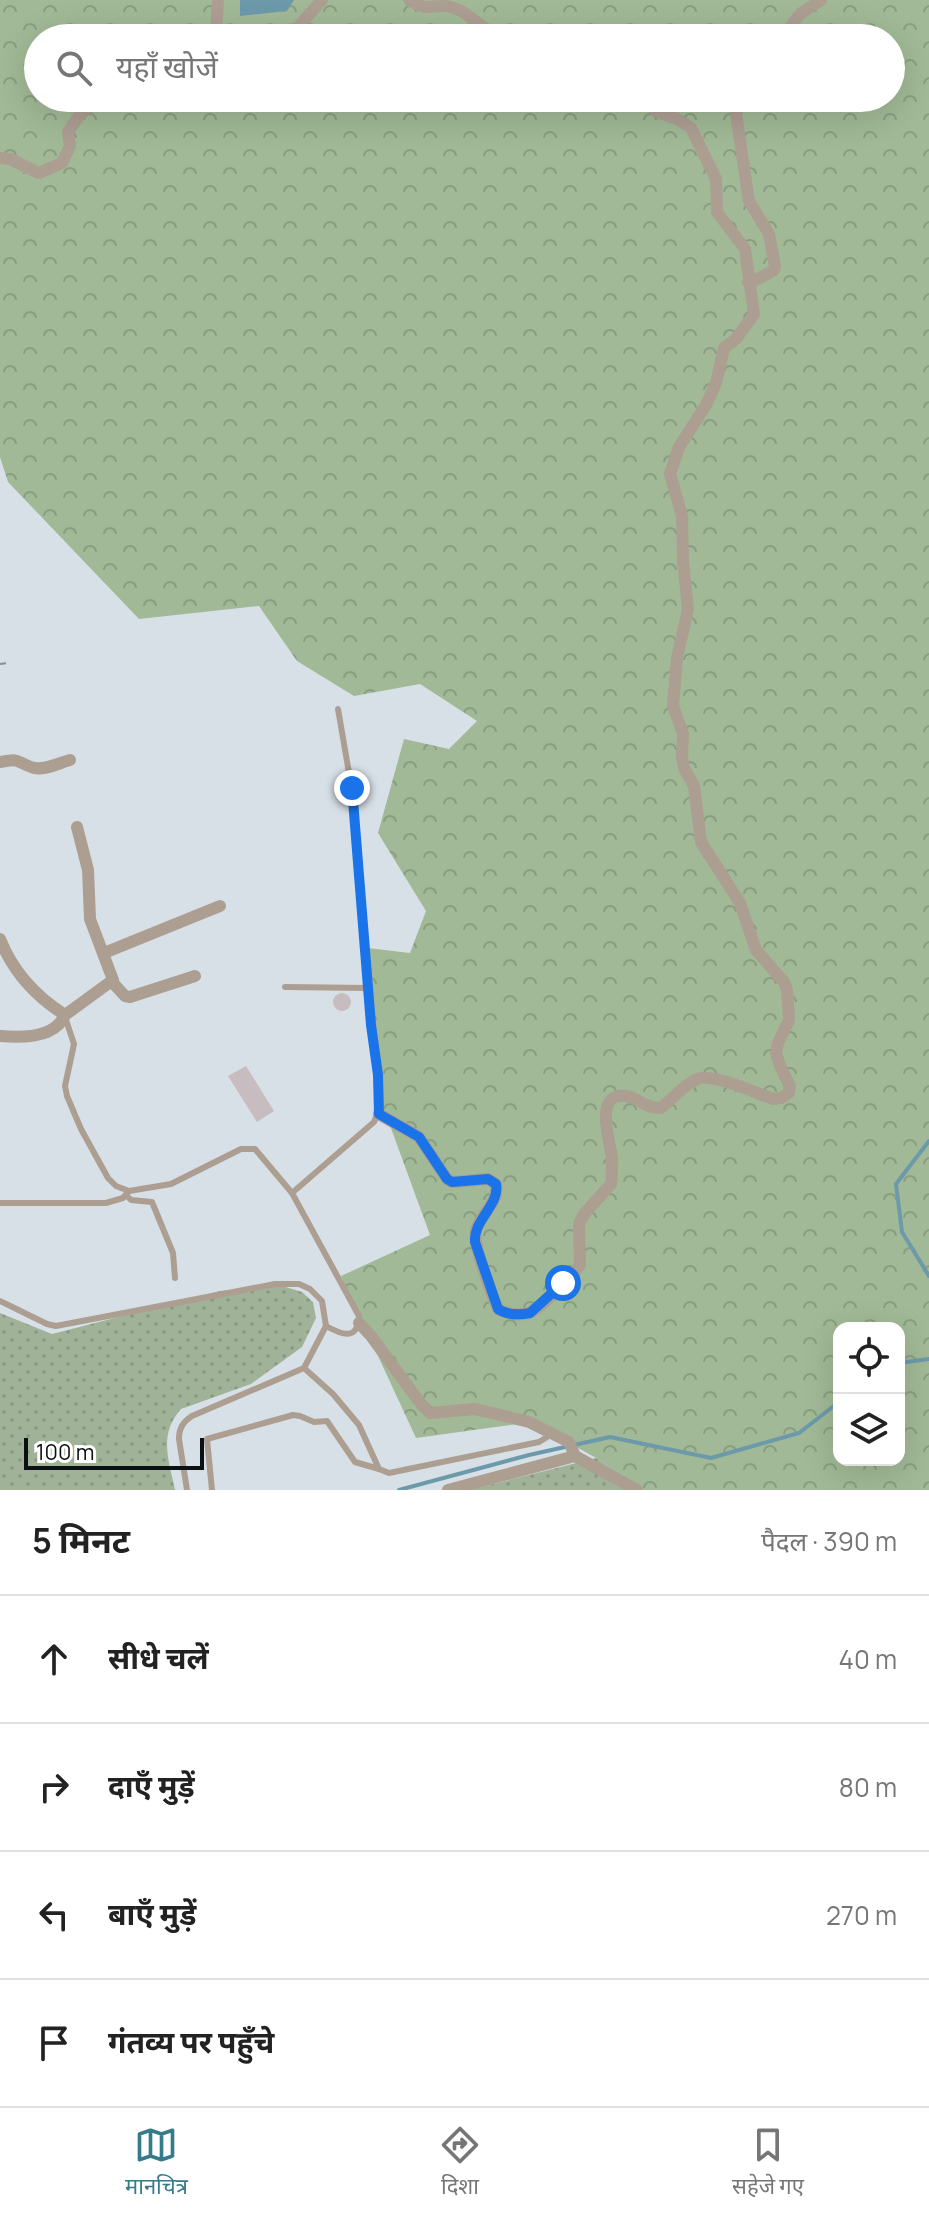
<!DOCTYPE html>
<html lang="hi">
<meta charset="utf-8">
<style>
body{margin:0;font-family:Manrope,"Noto Sans Devanagari",sans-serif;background:#f6f6f6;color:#222}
.controls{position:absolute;right:24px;bottom:24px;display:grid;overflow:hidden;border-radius:16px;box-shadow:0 8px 32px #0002}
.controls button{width:72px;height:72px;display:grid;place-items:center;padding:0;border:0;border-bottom:2px solid #e0e0e0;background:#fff;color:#222;font:40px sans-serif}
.scale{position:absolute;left:24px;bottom:20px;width:180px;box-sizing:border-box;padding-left:8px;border:4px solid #0d1012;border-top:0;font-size:22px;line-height:28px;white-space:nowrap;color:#0d1012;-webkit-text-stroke:6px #fff;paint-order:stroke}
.stop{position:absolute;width:24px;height:24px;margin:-18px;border:6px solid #1a73e8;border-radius:50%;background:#fff}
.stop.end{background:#1a73e8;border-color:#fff;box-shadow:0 2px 8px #0008}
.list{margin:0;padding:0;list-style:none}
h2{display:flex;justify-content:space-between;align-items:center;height:104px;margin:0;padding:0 32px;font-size:34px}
h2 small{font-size:26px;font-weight:400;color:#767676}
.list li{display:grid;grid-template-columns:52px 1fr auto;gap:24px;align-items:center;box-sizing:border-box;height:128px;padding:0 32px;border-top:2px solid #e0e0e0}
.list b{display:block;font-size:30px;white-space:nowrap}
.list em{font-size:26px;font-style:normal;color:#767676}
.icon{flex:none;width:44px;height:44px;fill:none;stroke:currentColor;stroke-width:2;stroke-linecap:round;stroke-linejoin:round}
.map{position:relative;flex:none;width:929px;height:1490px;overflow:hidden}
.search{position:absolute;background:#fff;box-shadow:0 8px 32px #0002;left:24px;right:24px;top:24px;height:88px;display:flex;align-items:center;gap:20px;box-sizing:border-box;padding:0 28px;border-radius:44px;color:#767676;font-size:30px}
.sheet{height:616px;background:#fff}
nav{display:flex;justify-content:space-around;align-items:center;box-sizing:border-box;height:112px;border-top:2px solid #e0e0e0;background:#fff;font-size:22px;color:#767676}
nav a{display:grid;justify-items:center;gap:4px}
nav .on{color:#367b89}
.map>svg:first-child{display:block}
.green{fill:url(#green-dots)}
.forest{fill:url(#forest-crowns);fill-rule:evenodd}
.water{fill:#6c9aaa}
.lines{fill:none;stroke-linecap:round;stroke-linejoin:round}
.stream{stroke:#6c9aaa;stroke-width:4}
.building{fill:#c7bcbf}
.path{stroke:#868c91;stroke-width:2;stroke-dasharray:6 4;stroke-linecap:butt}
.service{stroke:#ad9e92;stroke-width:6}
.minor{stroke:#ad9e92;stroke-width:12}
.route{stroke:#1a73e8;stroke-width:10}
</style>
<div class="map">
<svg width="929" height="1490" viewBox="0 0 929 1490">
<defs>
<pattern id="green-dots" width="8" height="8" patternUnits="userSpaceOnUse" patternTransform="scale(2)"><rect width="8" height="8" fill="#a0b398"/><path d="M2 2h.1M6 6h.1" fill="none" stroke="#899982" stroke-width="1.8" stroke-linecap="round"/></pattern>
<pattern id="forest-crowns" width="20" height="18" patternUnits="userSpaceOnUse" patternTransform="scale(2)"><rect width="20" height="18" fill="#a1b996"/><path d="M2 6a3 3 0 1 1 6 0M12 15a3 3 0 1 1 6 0" fill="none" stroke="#899e80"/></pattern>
</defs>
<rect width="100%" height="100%" fill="#d7e0e7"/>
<g class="green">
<path d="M279 1285 302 1292 313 1302 316 1318 302 1347 251 1384 181 1409C158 1435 169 1460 175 1490H0V1313L52 1334 220 1291Z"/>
<path d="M596 1458 634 1483 633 1490H469Z"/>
</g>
<path class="forest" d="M0 0H929V1490H633V1483L596 1458 532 1422 416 1438 341 1276 430 1235 380 1098 368 948 410 953 426 911 378 833 404 739 449 749 477 721 420 684 354 696 297 661 259 606 139 619 8 482 0 457ZM38 38H891V98H38ZM839 1328H899V1460H839Z"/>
<path class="water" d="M240 0H294L287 11 240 16Z"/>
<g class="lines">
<g class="stream">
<path d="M929 1141 896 1184 902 1232 929 1276"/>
<path d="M899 1363 929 1359"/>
<path d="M399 1490 529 1455 610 1437 711 1458 799 1433 839 1402"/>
</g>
</g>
<g class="building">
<circle cx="342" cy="1002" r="9"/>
<path d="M246 1066 274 1111 257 1122 228 1076Z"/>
</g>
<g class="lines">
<path class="path" d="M0 664 7 663"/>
<g class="service">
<path d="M338 709 353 796 368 988"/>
<path d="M129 1191 171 1184 241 1149H255L292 1193 374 1122C386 1101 371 1017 368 988L285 987"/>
<path d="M292 1193 359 1316C358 1341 342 1335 326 1326"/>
<path d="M126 1195 131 1200 152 1202 173 1253 175 1278"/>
<path d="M0 1203H106L123 1198 129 1191 116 1186 108 1178 81 1129 67 1096 65 1086 74 1044 65 1017"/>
<path d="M0 1301 47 1324 56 1326 275 1284H299L310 1289 322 1301 326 1326 304 1368 192 1416C183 1422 179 1428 179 1439L187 1490"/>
<path d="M379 1469 389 1473 539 1442 552 1434"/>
<path d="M212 1490 207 1439 293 1415 300 1416 314 1422 327 1421 355 1462 379 1469 359 1425 333 1394 304 1368"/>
</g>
<g class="minor">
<path d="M409 0C430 13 432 3 451 7 468 11 479 28 495 33 511 39 524 22 543 38"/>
<path d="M216 33 218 0"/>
<path d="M210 38 216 33 241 38"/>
<path d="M247 38 297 28 322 0"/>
<path d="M782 38 800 14 821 0"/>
<path d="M742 98 736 114 749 201 769 234 775 266 774 270 754 281 748 282"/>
<path d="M0 158 10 159 39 173 62 163 70 146 68 132 83 110 97 104 138 103 143 98"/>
<path d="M0 762C20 758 15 761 31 767 42 772 59 763 70 760"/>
<path d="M0 939C13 972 35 996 65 1015"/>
<path d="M104 953 220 906"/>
<path d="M112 982 125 996 130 997 195 976"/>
<path d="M0 1036C21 1038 55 1038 65 1015L113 980 90 919 88 870 77 827"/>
<path d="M379 1114 419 1137 447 1179 452 1182 488 1179 496 1184C500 1201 481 1214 476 1230 472 1242 492 1295 498 1309 507 1314 520 1316 529 1313 542 1308 571 1276 580 1265L579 1224 584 1214 611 1184C612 1176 612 1167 612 1159 611 1143 592 1092 626 1096 638 1098 647 1109 661 1108 672 1100 683 1085 697 1079 713 1073 756 1093 773 1099L781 1098 789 1093 790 1086 780 1066 776 1053 778 1043 789 1020 787 990 784 982 756 950 740 903 701 842 694 786 684 768 682 756 683 734 673 706 677 658 688 609 683 560 682 516 670 474 679 447 706 405 716 383 724 348 736 339 754 314 745 249 717 212 716 179 691 128 677 119 657 112 645 98"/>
<path d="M359 1323 371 1336 421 1404 430 1413 475 1409 529 1422 569 1442 575 1456 448 1490"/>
<path d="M575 1456 637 1490"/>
</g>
</g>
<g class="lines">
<path class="route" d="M352 788 371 1025 378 1075 379 1114 419 1137 447 1179 452 1182 488 1179 496 1184C500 1205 473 1220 475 1242L498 1309C507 1315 520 1315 530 1313L563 1283"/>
</g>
</svg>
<div class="controls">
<button><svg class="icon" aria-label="locate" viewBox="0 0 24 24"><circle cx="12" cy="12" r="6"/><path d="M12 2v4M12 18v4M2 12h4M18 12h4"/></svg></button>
<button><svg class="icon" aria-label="layers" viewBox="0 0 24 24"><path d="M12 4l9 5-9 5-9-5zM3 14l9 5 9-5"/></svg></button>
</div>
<div class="scale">100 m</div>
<div class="stop" style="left:563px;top:1283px"></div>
<div class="stop end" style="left:352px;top:788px"></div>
<div class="search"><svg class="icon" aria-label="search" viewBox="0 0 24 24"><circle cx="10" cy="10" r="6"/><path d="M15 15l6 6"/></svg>यहाँ खोजें</div>
</div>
<section class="sheet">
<h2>5 मिनट<small>पैदल · 390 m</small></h2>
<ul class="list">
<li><svg class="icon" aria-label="ahead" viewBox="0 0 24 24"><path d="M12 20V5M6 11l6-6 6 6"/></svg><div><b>सीधे चलें</b></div><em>40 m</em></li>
<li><svg class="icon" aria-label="right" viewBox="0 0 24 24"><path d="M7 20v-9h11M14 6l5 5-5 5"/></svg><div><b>दाएँ मुड़ें</b></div><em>80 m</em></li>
<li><svg class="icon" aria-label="left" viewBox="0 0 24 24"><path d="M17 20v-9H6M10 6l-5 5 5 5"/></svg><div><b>बाएँ मुड़ें</b></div><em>270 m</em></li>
<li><svg class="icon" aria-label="arrive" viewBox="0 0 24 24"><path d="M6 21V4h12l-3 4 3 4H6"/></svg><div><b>गंतव्य पर पहुँचे</b></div></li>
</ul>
</section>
<nav>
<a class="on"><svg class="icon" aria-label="map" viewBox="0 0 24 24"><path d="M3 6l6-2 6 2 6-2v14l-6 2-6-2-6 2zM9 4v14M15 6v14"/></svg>मानचित्र</a>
<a><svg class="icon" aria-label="directions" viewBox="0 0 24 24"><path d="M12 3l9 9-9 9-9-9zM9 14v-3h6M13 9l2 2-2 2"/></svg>दिशा</a>
<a><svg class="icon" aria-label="saved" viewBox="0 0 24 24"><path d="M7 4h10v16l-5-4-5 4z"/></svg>सहेजे गए</a>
</nav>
